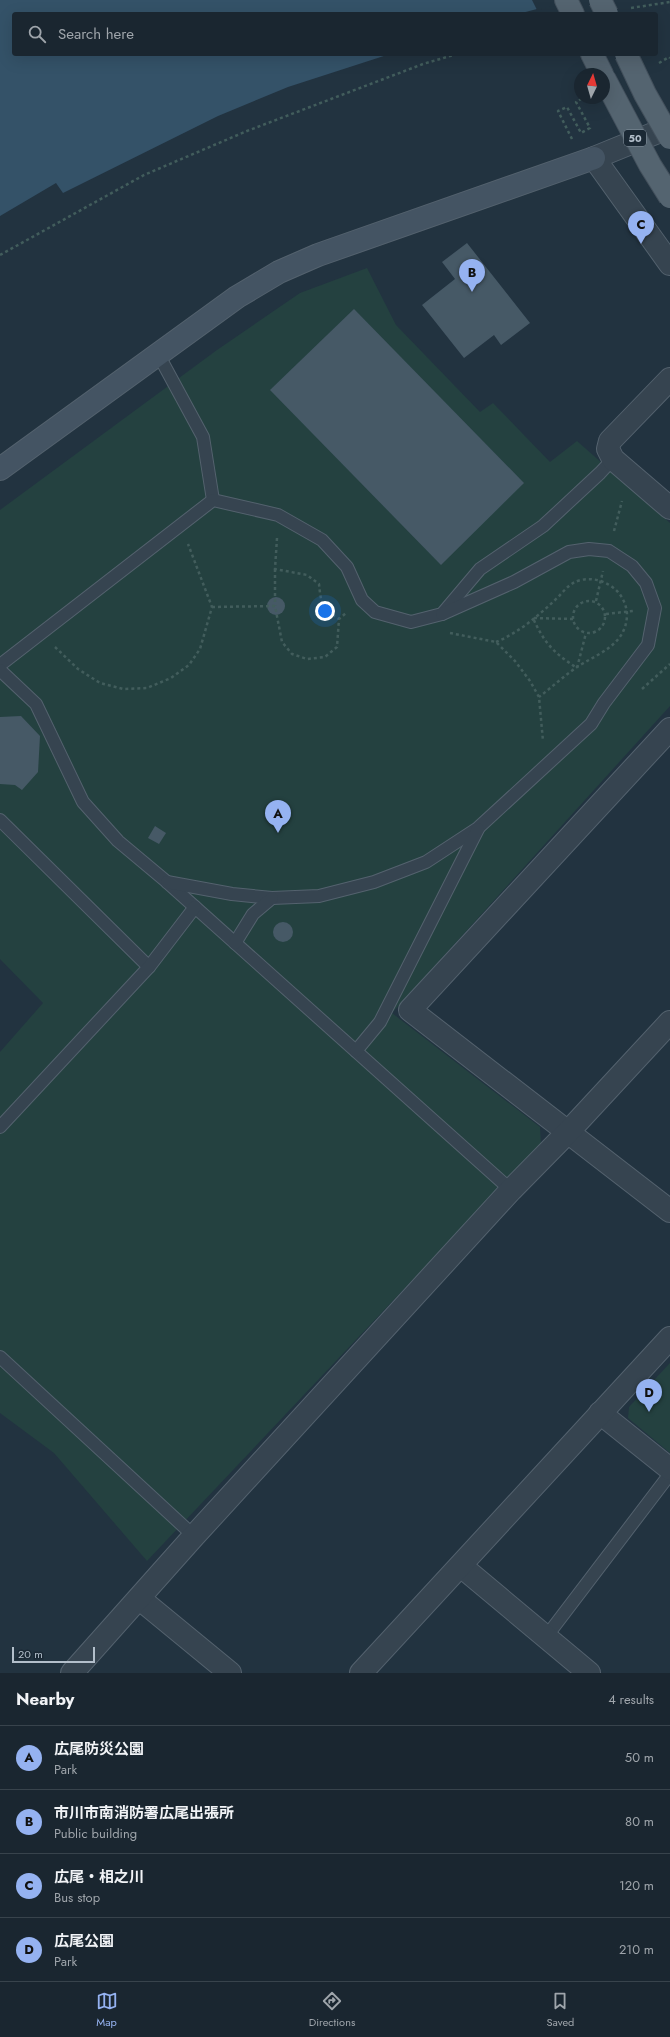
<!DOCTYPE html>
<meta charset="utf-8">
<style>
body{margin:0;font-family:Jost,"Noto Sans JP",sans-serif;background:#232e38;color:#f1f3f6}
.compass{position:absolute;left:574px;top:68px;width:36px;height:36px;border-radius:50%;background:#1a2630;box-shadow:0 4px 16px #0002;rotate:5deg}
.scale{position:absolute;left:12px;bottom:10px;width:83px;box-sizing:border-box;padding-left:4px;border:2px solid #b3bfcb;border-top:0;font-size:11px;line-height:14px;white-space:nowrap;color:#b3bfcb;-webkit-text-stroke:3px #1b2935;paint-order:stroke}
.you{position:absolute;left:325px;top:611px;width:14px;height:14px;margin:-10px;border:3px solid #fff;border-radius:50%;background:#1a73e8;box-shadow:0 0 0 6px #1a73e833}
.badge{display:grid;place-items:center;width:26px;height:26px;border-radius:50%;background:#95b2f1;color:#111;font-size:13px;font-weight:700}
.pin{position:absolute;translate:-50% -33px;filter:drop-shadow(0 1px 2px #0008)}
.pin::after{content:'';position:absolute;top:21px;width:14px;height:12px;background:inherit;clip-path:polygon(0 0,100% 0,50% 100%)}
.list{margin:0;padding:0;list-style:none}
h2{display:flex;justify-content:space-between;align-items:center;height:52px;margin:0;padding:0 16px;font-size:17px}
h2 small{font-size:13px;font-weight:400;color:#9fa5ab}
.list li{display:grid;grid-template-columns:26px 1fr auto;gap:12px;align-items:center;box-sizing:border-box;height:64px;padding:0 16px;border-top:1px solid #38434c}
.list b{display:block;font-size:15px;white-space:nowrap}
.list p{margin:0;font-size:13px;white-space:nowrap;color:#9fa5ab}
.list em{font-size:13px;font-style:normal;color:#9fa5ab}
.icon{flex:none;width:22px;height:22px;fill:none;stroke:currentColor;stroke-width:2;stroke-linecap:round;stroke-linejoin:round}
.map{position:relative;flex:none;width:670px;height:1673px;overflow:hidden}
.search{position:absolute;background:#1a2630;box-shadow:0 4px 16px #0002;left:12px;right:12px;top:12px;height:44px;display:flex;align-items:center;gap:10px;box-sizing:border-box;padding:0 14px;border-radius:4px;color:#9fa5ab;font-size:15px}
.sheet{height:308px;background:#1a2630}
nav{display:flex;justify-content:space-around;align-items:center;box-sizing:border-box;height:56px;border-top:1px solid #38434c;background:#1a2630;font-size:11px;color:#9fa5ab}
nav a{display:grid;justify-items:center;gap:2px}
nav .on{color:#95b2f1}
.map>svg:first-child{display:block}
.green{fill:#244140}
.water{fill:#345268}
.pier{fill:#223340}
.building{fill:#465966}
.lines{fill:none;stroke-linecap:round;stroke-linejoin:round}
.lane-casing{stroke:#54626e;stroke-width:14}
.street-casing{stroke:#54626e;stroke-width:24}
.secondary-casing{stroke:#54626e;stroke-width:24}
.primary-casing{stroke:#43505c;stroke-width:24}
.path{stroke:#425d5c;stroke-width:2.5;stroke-dasharray:3 3;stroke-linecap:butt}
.lane{stroke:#364450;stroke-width:12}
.street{stroke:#364450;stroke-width:22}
.secondary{stroke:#445463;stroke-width:22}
.primary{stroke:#546470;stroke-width:22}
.primary-bridge-casing{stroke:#43505c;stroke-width:24;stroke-linecap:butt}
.primary-bridge{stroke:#546470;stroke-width:22}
.labels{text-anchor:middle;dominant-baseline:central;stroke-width:3;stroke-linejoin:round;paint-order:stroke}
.shield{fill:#1b2935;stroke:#85929e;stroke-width:1}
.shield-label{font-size:10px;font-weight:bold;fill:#b3bfcb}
</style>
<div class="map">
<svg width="670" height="1673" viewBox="0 0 670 1673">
<rect width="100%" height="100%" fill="#223340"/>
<g class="green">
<path d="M367 268 396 325 480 412 493 403 550 462 577 441 670 523V706L392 1013 540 1127 541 1144 147 1561 54 1453 0 1413V1052L43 1003 0 959V510L217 350 300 293Z"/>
<path d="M670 1363V1453L628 1418 629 1407Z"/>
</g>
<path class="water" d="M0 0H571L518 14H14V54H390L288 87 218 116 63 193 56 183 0 216Z"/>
<path class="pier" d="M532 0H573L571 2 537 10Z"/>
<g class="building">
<path d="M467 243 530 323 501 345 494 335 464 358 422 305 455 279 442 262Z"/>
<path d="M354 309 524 483 441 565 270 390Z"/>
<circle cx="276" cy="606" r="9"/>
<path d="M21 716 40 736 38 772 22 790 15 785 0 784V717Z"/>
<path d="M155 826 166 833 159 844 148 838Z"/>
<circle cx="283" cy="932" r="10"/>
</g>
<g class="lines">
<g class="lane-casing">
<g id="lane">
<path d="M158 354 203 437 213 500"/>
<path d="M0 665 213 500 278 515 322 540 347 567 362 600 375 612 411 622 442 614 480 569 543 526 600 473 613 459"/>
<path d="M0 670 36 704 83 802 118 841 167 882 511 1190"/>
<path d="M0 820 149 967"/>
<path d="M167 882 232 894 272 898 319 896 374 882 426 862 478 828 591 724 604 703 648 645 655 608 646 583 632 566 609 551 589 549 569 552 514 582 442 614"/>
<path d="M235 943 253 914 272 898"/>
<path d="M356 1051 380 1022 478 829"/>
<path d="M0 1127 149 967 195 907"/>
<path d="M0 1357 194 1536"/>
<path d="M546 1637 670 1474"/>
</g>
</g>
<g class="street-casing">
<g id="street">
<path d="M670 127 594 158 670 264"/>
<path d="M670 379 610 441 608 449 613 459 670 508"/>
<path d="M670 729 410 1010 670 1211"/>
<path d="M600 1413 670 1469"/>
<path d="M461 1566 589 1673"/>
<path d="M140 1599 230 1673"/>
<path d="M72 1673 194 1536 511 1190 569 1131 670 1022"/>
<path d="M361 1673 670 1338"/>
</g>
</g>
<g class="secondary-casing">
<path id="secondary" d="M0 469 237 297 279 272 318 255 594 158"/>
</g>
<g class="primary-casing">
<g id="primary">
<path d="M566 0 573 14"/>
<path d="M592 54 602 74"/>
</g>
</g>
<g class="path">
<path d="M631 8 670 2"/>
<path d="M659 63 669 57 670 58"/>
<path d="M572 139 558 111 567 107 581 133 590 128 576 102 583 98"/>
<path d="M0 255 144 175 247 131 423 64 457 54"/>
<path d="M614 531 622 501"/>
<path d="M277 538 275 569 307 575 319 584C321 604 322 609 339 619"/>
<path d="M275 569V606"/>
<circle cx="589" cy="617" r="16"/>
<path d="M596 601 603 571"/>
<path d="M212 607 275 606 282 642 292 654 307 659 325 657 337 647 339 619 346 613"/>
<path d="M606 614 633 611"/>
<path d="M573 619 533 618C544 643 554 653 577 668L586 633"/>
<path d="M450 633 496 642 515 661 530 681 539 697 543 741"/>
<path d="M496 642C518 633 538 616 555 600 564 592 568 583 581 580 594 577 608 582 617 591 623 597 627 607 627 615 626 645 599 653 577 667 564 676 552 687 539 697"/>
<path d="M55 647 78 669 100 683 123 689 147 688 171 678 189 665 200 649 212 607 188 544"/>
<path d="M642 689 670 664"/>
</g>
<use href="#lane" class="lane"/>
<use href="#street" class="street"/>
<use href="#secondary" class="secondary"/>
<use href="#primary" class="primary"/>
<g class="primary-bridge-casing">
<g id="primary-bridge">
<path d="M600 0 607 14"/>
<path d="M626 54 645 94 670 138"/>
<path d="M604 78 650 165 670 197"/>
</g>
</g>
<use href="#primary-bridge" class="primary-bridge"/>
</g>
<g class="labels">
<rect class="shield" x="624" y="130" width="22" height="16" rx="3"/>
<g class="shield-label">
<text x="635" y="138">50</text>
</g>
</g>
</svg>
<svg class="compass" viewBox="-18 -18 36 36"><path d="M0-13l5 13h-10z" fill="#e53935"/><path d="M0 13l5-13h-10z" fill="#9fa5ab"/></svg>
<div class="scale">20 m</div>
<div class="you"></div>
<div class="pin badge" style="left:278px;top:833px">A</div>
<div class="pin badge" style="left:472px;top:292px">B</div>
<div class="pin badge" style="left:641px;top:244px">C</div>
<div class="pin badge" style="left:649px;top:1412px">D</div>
<div class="search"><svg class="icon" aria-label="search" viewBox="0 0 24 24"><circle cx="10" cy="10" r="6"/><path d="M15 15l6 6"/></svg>Search here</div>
</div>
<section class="sheet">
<h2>Nearby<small>4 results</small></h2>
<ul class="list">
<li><span class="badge">A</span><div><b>広尾防災公園</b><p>Park</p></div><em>50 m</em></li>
<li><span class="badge">B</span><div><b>市川市南消防署広尾出張所</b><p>Public building</p></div><em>80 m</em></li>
<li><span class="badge">C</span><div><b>広尾・相之川</b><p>Bus stop</p></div><em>120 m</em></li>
<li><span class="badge">D</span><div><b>広尾公園</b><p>Park</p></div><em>210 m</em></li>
</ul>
</section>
<nav>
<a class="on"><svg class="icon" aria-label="map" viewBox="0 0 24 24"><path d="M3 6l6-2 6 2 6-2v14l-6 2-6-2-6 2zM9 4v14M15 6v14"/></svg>Map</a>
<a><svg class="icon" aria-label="directions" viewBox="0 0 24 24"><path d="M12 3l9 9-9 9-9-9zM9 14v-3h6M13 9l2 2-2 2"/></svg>Directions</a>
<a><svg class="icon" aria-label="saved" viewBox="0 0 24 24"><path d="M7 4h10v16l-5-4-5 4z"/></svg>Saved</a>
</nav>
